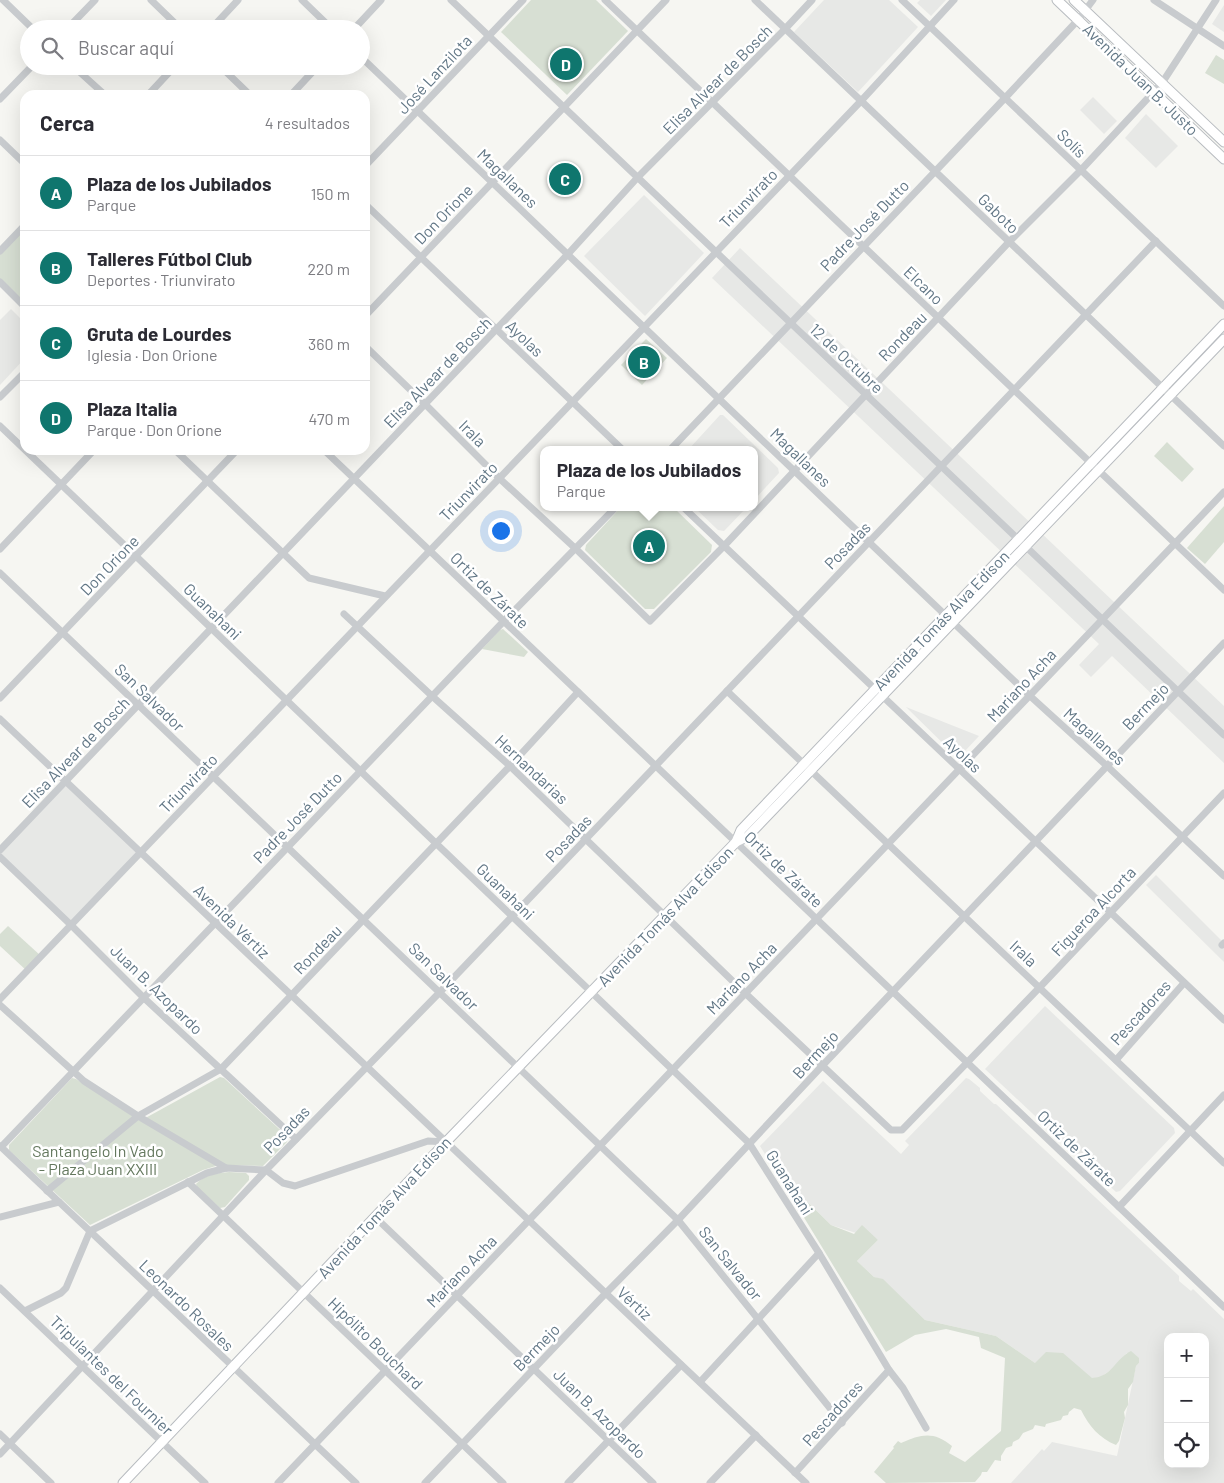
<!DOCTYPE html>
<html lang="es">
<meta charset="utf-8">
<style>
body{margin:0;font-family:Barlow,sans-serif;background:#f2f2f3;color:#2b2b33}
.controls{position:absolute;right:15px;bottom:15px;display:grid;overflow:hidden;border-radius:10px;box-shadow:0 5px 20px #0002}
.controls button{width:45px;height:45px;display:grid;place-items:center;padding:0;border:0;border-bottom:1px solid #e1e1e2;background:#fff;color:#2b2b33;font:25px sans-serif}
.you{position:absolute;left:500px;top:530px;width:18px;height:18px;margin:-12px;border:4px solid #fff;border-radius:50%;background:#1a73e8;box-shadow:0 0 0 8px #1a73e833}
.badge{display:grid;place-items:center;width:32px;height:32px;border-radius:50%;background:#0f766e;color:#fff;font-size:16px;font-weight:700}
.pin{position:absolute;translate:-50% -50%;border:2px solid #fff;box-shadow:0 1px 5px #0006}
.popup{position:absolute;left:540px;top:446px;width:218px;height:65px;box-sizing:border-box;display:grid;place-content:center;border-radius:10px;background:#fff;filter:drop-shadow(0 1px 4px #0005);font-size:16px;white-space:nowrap;color:#7c7c81}
.popup b{font-size:19px;color:#2b2b33}
.popup::after{content:'';position:absolute;left:50%;top:100%;margin-left:-10px;border:10px solid transparent;border-top-color:#fff}
.list{margin:0;padding:0;list-style:none}
h2{display:flex;justify-content:space-between;align-items:center;height:65px;margin:0;padding:0 20px;font-size:21px}
h2 small{font-size:16px;font-weight:400;color:#7c7c81}
.list li{display:grid;grid-template-columns:32px 1fr auto;gap:15px;align-items:center;box-sizing:border-box;height:75px;padding:0 20px;border-top:1px solid #e1e1e2}
.list b{display:block;font-size:19px;white-space:nowrap}
.list p{margin:0;font-size:16px;white-space:nowrap;color:#7c7c81}
.list em{font-size:16px;font-style:normal;color:#7c7c81}
.icon{flex:none;width:28px;height:28px;fill:none;stroke:currentColor;stroke-width:2;stroke-linecap:round;stroke-linejoin:round}
.map{position:relative;flex:none;width:1224px;height:1483px;overflow:hidden}
.search{position:absolute;background:#fff;box-shadow:0 5px 20px #0002;left:20px;top:20px;width:350px;height:55px;display:flex;align-items:center;gap:12px;box-sizing:border-box;padding:0 18px;border-radius:28px;color:#7c7c81;font-size:19px}
.panel{position:absolute;background:#fff;box-shadow:0 5px 20px #0002;left:20px;top:90px;width:350px;height:365px;border-radius:15px}
.map>svg:first-child{display:block}
.built{fill:#e7e8e6;fill-rule:evenodd}
.green{fill:#d7dfd3}
.lines{fill:none;stroke-linecap:round;stroke-linejoin:round}
.major-casing{stroke:#b8bcc0;stroke-width:11}
.minor{stroke:#c8cbce;stroke-width:7}
.major{stroke:#fff;stroke-width:9}
.labels{text-anchor:middle;dominant-baseline:central;stroke-width:5;stroke-linejoin:round;paint-order:stroke}
.street-label{font-size:16px;fill:#627786;stroke:#fff}
.park-label{font-size:16px;fill:#64785e;stroke:#fff}
</style>
<div class="map">
<svg width="1224" height="1483" viewBox="0 0 1224 1483">
<rect width="100%" height="100%" fill="#f6f6f2"/>
<g class="built">
<path d="M824 0H889L918 27 858 92 794 32Z"/>
<path d="M920 0H946L931 16 917 3Z"/>
<path d="M1224 5V32L1212 24Z"/>
<path d="M1093 97 1117 121 1104 134 1080 110Z"/>
<path d="M1146 114 1178 146 1156 168 1125 138Z"/>
<path d="M644 195 704 253 645 316 584 256Z"/>
<path d="M740 248 1224 706V763L1112 656 1091 677 1079 665 1099 644 712 278Z"/>
<path d="M11 309 25 323V358L0 385V320Z"/>
<path d="M720 415H723L778 468 779 473 754 500V450H688Z"/>
<path d="M694 507H747L724 531 718 530Z"/>
<path d="M906 707 979 736 964 752 962 750 956 756Z"/>
<path d="M66 781 140 852 71 925 0 857V851Z"/>
<path d="M1156 875 1224 943V962L1146 885Z"/>
<path d="M1045 1006 1174 1128 1175 1133 1120 1191 1116 1192 985 1069Z"/>
<path d="M966 1078 969 1079 980 1088V1091L994 1104H996L1179 1276V1281L1191 1291 1193 1289 1224 1319V1483H1011L1042 1449 1044 1451 1052 1442 1117 1456 1136 1366 1139 1363 1138 1358 1133 1354 1127 1353 1116 1366 1101 1377 1090 1379 1035 1363 996 1336 925 1320 883 1280 874 1277 857 1261 878 1240 831 1225 775 1170 760 1146 823 1081 901 1154 909 1145 905 1141ZM1168 1337H1205V1464H1168Z"/>
</g>
<g class="green">
<path d="M531 0H596L628 31 567 95 501 32Z"/>
<path d="M1216 55 1224 60V84L1205 73Z"/>
<path d="M25 225V307L0 282V251Z"/>
<path d="M646 339 667 358 642 385 621 365Z"/>
<path d="M1167 442 1194 469 1182 482 1154 456Z"/>
<path d="M1224 506V542L1205 564 1187 548Z"/>
<path d="M621 507H673L712 545 711 552 654 609H645L585 550 586 545Z"/>
<path d="M503 629 528 652 524 657 482 649 500 630Z"/>
<path d="M8 926 41 956 27 971 0 946V934Z"/>
<path d="M220 1077 224 1078 288 1137 287 1142 263 1166 219 1165 203 1170 90 1225 9 1150V1145L72 1078 76 1079 140 1121Z"/>
<path d="M775 1170 831 1225 854 1234 862 1225 878 1240 857 1261 874 1277 883 1279 925 1320 996 1336 1035 1363 1046 1352 1063 1353 1092 1378C1112 1377 1115 1359 1131 1351L1139 1358V1363L1136 1366 1133 1382 1128 1389V1405L1124 1412 1125 1418 1119 1441 1116 1445C1099 1438 1089 1426 1081 1410L1074 1408 1069 1412 1068 1415 1063 1416 1061 1420 1046 1424 1045 1427 1035 1425 1033 1429 1023 1433 1019 1439 1013 1442 1012 1446 1006 1448 1001 1456V1461L995 1460 987 1472H982L981 1475 975 1482 886 1483 874 1472 894 1448 893 1447 898 1441 901 1443C921 1434 934 1431 952 1446L949 1453 965 1462 1001 1431 1005 1358 981 1348 979 1337 946 1329 915 1335 886 1352Z"/>
<path d="M229 1172 246 1173 249 1176V1180L225 1207 220 1208 197 1187 196 1184C204 1175 217 1173 229 1172Z"/>
</g>
<g class="lines">
<g class="major-casing">
<g id="major">
<path d="M1057 0 1224 159"/>
<path d="M1074 0 1224 142"/>
<path d="M736 842 747 837 1224 339"/>
<path d="M123 1483 446 1142 736 842 741 830 1224 324"/>
</g>
</g>
<g class="minor">
<path d="M3 0 33 29"/>
<path d="M151 0 181 29"/>
<path d="M302 0 332 29"/>
<path d="M451 0 1224 735"/>
<path d="M605 0 1224 590"/>
<path d="M755 0 1224 446"/>
<path d="M902 0 1224 306"/>
<path d="M1154 0 1224 46"/>
<path d="M67 29 95 0"/>
<path d="M211 29 238 0"/>
<path d="M354 29 381 0"/>
<path d="M361 57 1029 695 1107 766 1224 876"/>
<path d="M73 66 105 95"/>
<path d="M220 66 250 95"/>
<path d="M148 95 175 66"/>
<path d="M291 95 318 66"/>
<path d="M0 99 32 66"/>
<path d="M0 140 25 164"/>
<path d="M365 166 523 0"/>
<path d="M365 204 623 450"/>
<path d="M0 251 25 225"/>
<path d="M0 282 25 307"/>
<path d="M365 316 666 0"/>
<path d="M365 346 425 404 499 478 576 549 650 621 724 546 1009 242 1081 170 1162 83 1216 0"/>
<path d="M0 397 25 372"/>
<path d="M0 426 749 1143 819 1253 889 1370 903 1388 926 1428"/>
<path d="M175 450 309 578 385 596"/>
<path d="M324 450 1224 1307"/>
<path d="M670 450 1005 98 1078 20 1093 0"/>
<path d="M683 507 1224 1020"/>
<path d="M0 549 94 450"/>
<path d="M0 573 678 1220 842 1423"/>
<path d="M344 614 432 696 510 766 745 993 891 1130H902L1040 987 1224 793"/>
<path d="M727 691 1224 1163"/>
<path d="M0 698 237 450"/>
<path d="M0 719 806 1483"/>
<path d="M0 850 568 254 638 177 785 29 812 0"/>
<path d="M0 857 71 925 144 998 296 1139"/>
<path d="M1222 945 1224 943"/>
<path d="M0 999 861 101 954 0"/>
<path d="M0 1005 84 1081 138 1116 226 1168"/>
<path d="M1116 1060 1184 983"/>
<path d="M0 1146 356 1483"/>
<path d="M1 1147 503 622 616 507"/>
<path d="M188 1182 503 1483"/>
<path d="M47 1191 138 1116 221 1069 510 766 578 692"/>
<path d="M1119 1207 1224 1095"/>
<path d="M0 1217 59 1202"/>
<path d="M375 1217 653 1483"/>
<path d="M0 1288 205 1483"/>
<path d="M25 1311 61 1293 66 1288 90 1231 207 1173 226 1168 266 1170 283 1183 295 1186 428 1141 446 1142"/>
<path d="M700 1382 819 1253"/>
<path d="M0 1434 51 1483"/>
<path d="M0 1454 266 1170 440 992 1156 241"/>
<path d="M795 1473 889 1370"/>
<path d="M278 1483 1224 492"/>
<path d="M425 1483 605 1294 678 1220 822 1066 1224 643"/>
<path d="M568 1483 681 1365"/>
<path d="M710 1483 756 1435"/>
</g>
<use href="#major" class="major"/>
</g>
<g class="labels">
<g class="street-label">
<text transform="translate(434 74) rotate(-47)">José Lanzilota</text>
<text transform="translate(717 79) rotate(-45)">Elisa Alvear de Bosch</text>
<text transform="translate(1141 79) rotate(44)">Avenida Juan B. Justo</text>
<text transform="translate(1072 143) rotate(44)">Solís</text>
<text transform="translate(508 178) rotate(44)">Magallanes</text>
<text transform="translate(748 198) rotate(-46)">Triunvirato</text>
<text transform="translate(999 213) rotate(44)">Gaboto</text>
<text transform="translate(443 214) rotate(-46)">Don Orione</text>
<text transform="translate(864 225) rotate(-46)">Padre José Dutto</text>
<text transform="translate(924 285) rotate(44)">Elcano</text>
<text transform="translate(902 336) rotate(-46)">Rondeau</text>
<text transform="translate(525 338) rotate(44)">Ayolas</text>
<text transform="translate(847 358) rotate(43)">12 de Octubre</text>
<text transform="translate(437 372) rotate(-46)">Elisa Alvear de Bosch</text>
<text transform="translate(473 433) rotate(45)">Irala</text>
<text transform="translate(801 457) rotate(44)">Magallanes</text>
<text transform="translate(468 491) rotate(-46)">Triunvirato</text>
<text transform="translate(847 545) rotate(-46)">Posadas</text>
<text transform="translate(109 565) rotate(-46)">Don Orione</text>
<text transform="translate(490 590) rotate(44)">Ortiz de Zárate</text>
<text transform="translate(213 611) rotate(44)">Guanahani</text>
<text transform="translate(941 620) rotate(-46)">Avenida Tomás Alva Edison</text>
<text transform="translate(1021 685) rotate(-47)">Mariano Acha</text>
<text transform="translate(150 697) rotate(44)">San Salvador</text>
<text transform="translate(1145 706) rotate(-46)">Bermejo</text>
<text transform="translate(1095 736) rotate(42)">Magallanes</text>
<text transform="translate(75 752) rotate(-46)">Elisa Alvear de Bosch</text>
<text transform="translate(963 754) rotate(43)">Ayolas</text>
<text transform="translate(532 769) rotate(43)">Hernandarias</text>
<text transform="translate(188 783) rotate(-46)">Triunvirato</text>
<text transform="translate(297 817) rotate(-46)">Padre José Dutto</text>
<text transform="translate(568 838) rotate(-46)">Posadas</text>
<text transform="translate(784 869) rotate(44)">Ortiz de Zárate</text>
<text transform="translate(506 891) rotate(44)">Guanahani</text>
<text transform="translate(1093 911) rotate(-47)">Figueroa Alcorta</text>
<text transform="translate(665 916) rotate(-46)">Avenida Tomás Alva Edison</text>
<text transform="translate(232 921) rotate(44)">Avenida Vértiz</text>
<text transform="translate(317 949) rotate(-46)">Rondeau</text>
<text transform="translate(1024 953) rotate(43)">Irala</text>
<text transform="translate(444 976) rotate(44)">San Salvador</text>
<text transform="translate(741 978) rotate(-46)">Mariano Acha</text>
<text transform="translate(157 989) rotate(44)">Juan B. Azopardo</text>
<text transform="translate(1140 1012) rotate(-48)">Pescadores</text>
<text transform="translate(815 1054) rotate(-47)">Bermejo</text>
<text transform="translate(286 1129) rotate(-46)">Posadas</text>
<text transform="translate(1077 1148) rotate(44)">Ortiz de Zárate</text>
<text transform="translate(790 1182) rotate(58)">Guanahani</text>
<text transform="translate(384 1207) rotate(-47)">Avenida Tomás Alva Edison</text>
<text transform="translate(731 1263) rotate(51)">San Salvador</text>
<text transform="translate(461 1271) rotate(-46)">Mariano Acha</text>
<text transform="translate(635 1303) rotate(43)">Vértiz</text>
<text transform="translate(187 1305) rotate(44)">Leonardo Rosales</text>
<text transform="translate(376 1343) rotate(44)">Hipólito Bouchard</text>
<text transform="translate(536 1347) rotate(-46)">Bermejo</text>
<text transform="translate(112 1375) rotate(44)">Tripulantes del Fournier</text>
<text transform="translate(600 1413) rotate(44)">Juan B. Azopardo</text>
<text transform="translate(832 1413) rotate(-48)">Pescadores</text>
</g>
<g class="park-label">
<text x="98" y="1150">Santangelo In Vado<tspan x="98" dy="18">- Plaza Juan XXIII</tspan></text>
</g>
</g>
</svg>
<div class="controls">
<button>+</button>
<button>−</button>
<button><svg class="icon" aria-label="locate" viewBox="0 0 24 24"><circle cx="12" cy="12" r="6"/><path d="M12 2v4M12 18v4M2 12h4M18 12h4"/></svg></button>
</div>
<div class="you"></div>
<div class="pin badge" style="left:649px;top:546px">A</div>
<div class="popup"><b>Plaza de los Jubilados</b>Parque</div>
<div class="pin badge" style="left:644px;top:362px">B</div>
<div class="pin badge" style="left:565px;top:179px">C</div>
<div class="pin badge" style="left:566px;top:64px">D</div>
<div class="search"><svg class="icon" aria-label="search" viewBox="0 0 24 24"><circle cx="10" cy="10" r="6"/><path d="M15 15l6 6"/></svg>Buscar aquí</div>
<section class="panel">
<h2>Cerca<small>4 resultados</small></h2>
<ul class="list">
<li><span class="badge">A</span><div><b>Plaza de los Jubilados</b><p>Parque</p></div><em>150 m</em></li>
<li><span class="badge">B</span><div><b>Talleres Fútbol Club</b><p>Deportes · Triunvirato</p></div><em>220 m</em></li>
<li><span class="badge">C</span><div><b>Gruta de Lourdes</b><p>Iglesia · Don Orione</p></div><em>360 m</em></li>
<li><span class="badge">D</span><div><b>Plaza Italia</b><p>Parque · Don Orione</p></div><em>470 m</em></li>
</ul>
</section>
</div>
